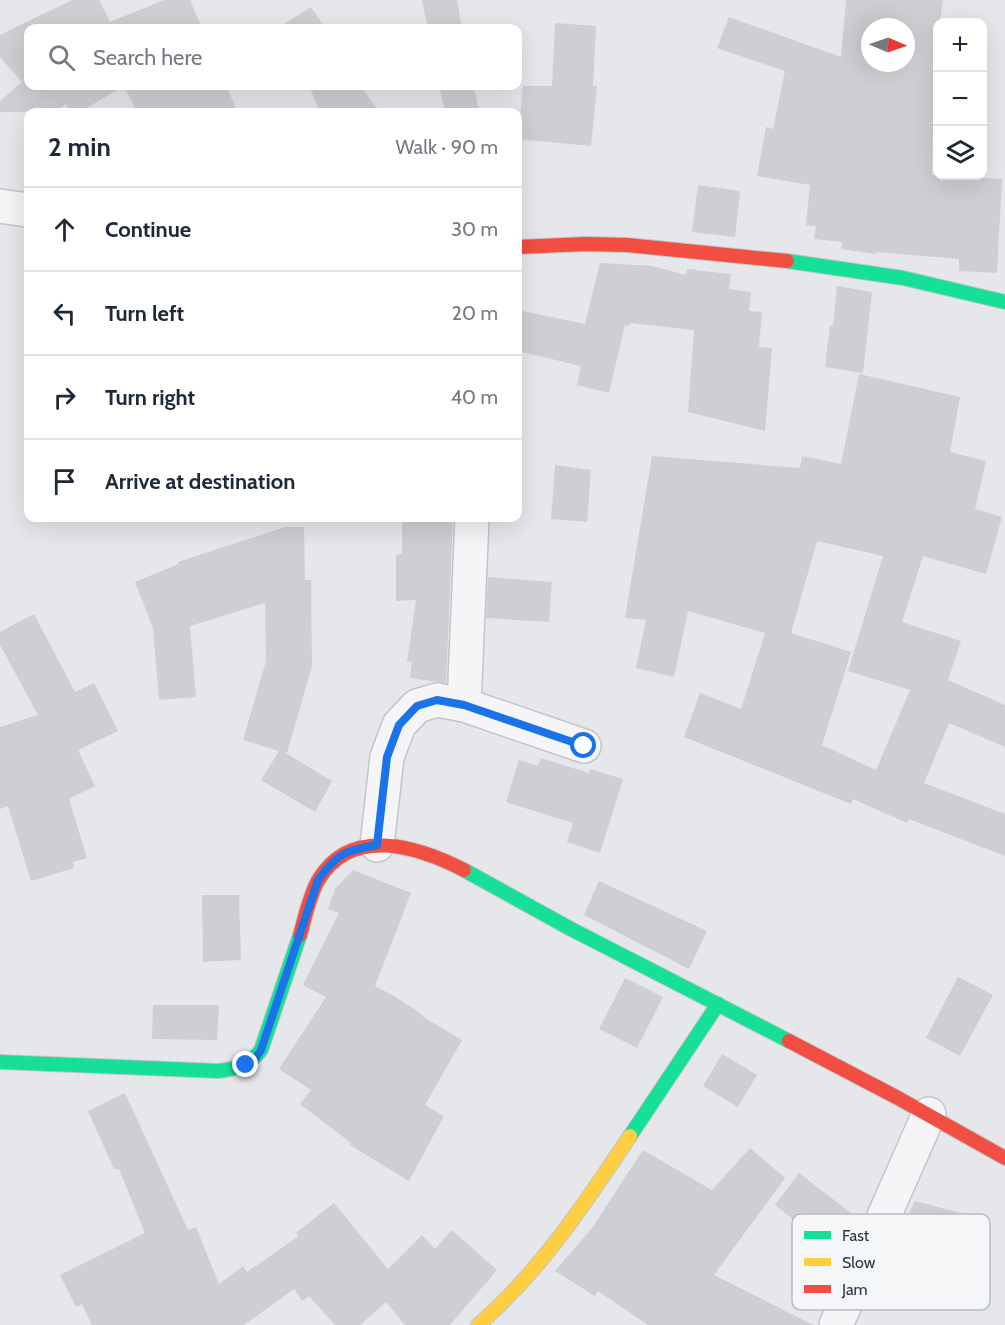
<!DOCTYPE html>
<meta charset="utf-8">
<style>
body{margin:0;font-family:Cabin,sans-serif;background:#f6f6f7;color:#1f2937}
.controls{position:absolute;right:18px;top:18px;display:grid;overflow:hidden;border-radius:12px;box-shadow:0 6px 24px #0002}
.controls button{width:54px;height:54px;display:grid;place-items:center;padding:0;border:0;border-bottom:2px solid #e0e1e3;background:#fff;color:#1f2937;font:30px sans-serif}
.compass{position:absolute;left:861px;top:18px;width:54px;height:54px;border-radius:50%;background:#fff;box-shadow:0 6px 24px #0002;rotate:92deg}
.stop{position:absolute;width:18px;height:18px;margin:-14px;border:4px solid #1a73e8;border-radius:50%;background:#fff}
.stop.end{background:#1a73e8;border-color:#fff;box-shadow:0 2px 6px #0008}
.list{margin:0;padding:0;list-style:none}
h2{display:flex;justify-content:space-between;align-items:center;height:78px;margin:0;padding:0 24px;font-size:26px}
h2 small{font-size:20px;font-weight:400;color:#747a83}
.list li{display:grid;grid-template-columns:39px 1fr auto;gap:18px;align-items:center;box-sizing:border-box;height:84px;padding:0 24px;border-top:2px solid #e0e1e3}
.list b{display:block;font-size:22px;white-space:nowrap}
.list em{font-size:20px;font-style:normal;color:#747a83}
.icon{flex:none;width:33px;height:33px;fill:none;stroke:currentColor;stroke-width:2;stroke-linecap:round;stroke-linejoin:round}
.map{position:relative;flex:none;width:1005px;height:1325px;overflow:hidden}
.search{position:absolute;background:#fff;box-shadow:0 6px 24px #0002;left:24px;top:24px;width:498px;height:66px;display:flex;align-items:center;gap:15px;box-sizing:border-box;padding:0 21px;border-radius:12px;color:#747a83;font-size:22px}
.panel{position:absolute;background:#fff;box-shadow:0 6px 24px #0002;left:24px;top:108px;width:498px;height:414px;border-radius:12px}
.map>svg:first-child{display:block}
.building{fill:#cdcfd2;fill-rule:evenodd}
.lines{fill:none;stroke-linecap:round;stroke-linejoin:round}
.street-casing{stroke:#c3c5c8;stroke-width:36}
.fast-casing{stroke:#c3c5c8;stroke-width:16}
.slow-casing{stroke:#c3c5c8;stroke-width:16}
.jam-casing{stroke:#c3c5c8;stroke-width:16}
.street{stroke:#f5f5f7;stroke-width:33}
.fast{stroke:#16e098;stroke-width:14}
.slow{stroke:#ffcf43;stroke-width:14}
.jam{stroke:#f24e42;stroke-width:14}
.route{stroke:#1a73e8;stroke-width:8}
.key{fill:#f4f6f8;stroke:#b8bdc2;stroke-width:1.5}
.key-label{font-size:16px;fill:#2c3743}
</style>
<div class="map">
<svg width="1005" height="1325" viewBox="0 0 1005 1325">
<rect width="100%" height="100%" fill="#e5e7ea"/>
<g class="building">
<path d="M72 0H99L110 22 164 0H190L202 28H28V86H226L238 112H137L124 86 80 112H70L66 104 56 112H0V101L22 82 0 57V35Z"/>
<path d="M422 0H457L462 28H428Z"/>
<path d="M846 0H943L940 22H938L934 76 932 175 1002 179 997 273 959 271V259L876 252V254L841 249 842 242 814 239 816 226 806 225 810 185 757 176 766 127 773 129 785 71 717 48 729 17 841 57ZM870 27H906V63H870Z"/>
<path d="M311 7 325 28H286L284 24Z"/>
<path d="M555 23 596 26 593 86H597L591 146 518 139 523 86H552Z"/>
<path d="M309 86H361L379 112H320Z"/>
<path d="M439 86H474L479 112H445Z"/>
<path d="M698 185 740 191 735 237 692 232Z"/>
<path d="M600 263 652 266 686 275 687 269 731 274 729 289 751 292 749 311 762 312 759 347 772 348 765 431 688 412 694 330 630 323 629 326 625 325 609 393 577 385 581 366 518 351V310L585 324Z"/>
<path d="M837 286 872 292 863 373 825 367 830 325 833 326Z"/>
<path d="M859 374 960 397 950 452 986 461 975 509 1002 517 986 574 923 556 902 622 961 641 948 680 1005 705V747L949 723 924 783 1005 814V856L909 819 907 823 853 799 851 804 684 737 700 693 741 709 765 633 688 611 674 677 636 668 646 620 625 618 652 456 800 468 802 456 841 464ZM817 541 883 556 848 671 910 690 876 770 822 745 851 652 791 633Z"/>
<path d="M555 465 591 470 587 522 551 519Z"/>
<path d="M402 518H453L446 683 410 678 412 662 407 661 416 600 396 601V555L402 554Z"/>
<path d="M285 527H304L305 580H311L312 666 287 753 284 752 332 781 315 812 261 780 279 751 243 740 266 661 265 603 190 626 196 697 159 700 153 628 135 582 178 564V562Z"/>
<path d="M488 577 552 582 549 622 486 618Z"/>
<path d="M34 614 75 692 94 683 118 731 78 750 95 786 69 799 87 858 73 862 74 868 31 881 8 806 0 809V727L38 715 0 645V632Z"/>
<path d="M541 758 589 773 590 769 623 779 600 853 567 842 573 823 506 802 519 760 538 766Z"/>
<path d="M353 870 411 893 375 986 394 996 423 1015 422 1016 462 1040 425 1105 444 1116 409 1181 350 1145 351 1143 300 1104 311 1090 279 1069 326 997 303 985 339 913 328 909 335 889Z"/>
<path d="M599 881 707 931 689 969 584 915Z"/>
<path d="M202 895H239L241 960 203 962Z"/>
<path d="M958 977 993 995 960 1056 926 1038Z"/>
<path d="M625 978 663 997 637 1048 599 1029Z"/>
<path d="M153 1005H219L217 1040 152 1039Z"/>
<path d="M722 1054 757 1075 738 1107 703 1086Z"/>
<path d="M125 1093 188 1230 196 1227 219 1284 243 1266 247 1272 299 1236 296 1233 334 1203 388 1269 422 1235 435 1249 452 1230 497 1270 450 1325H405L386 1302 360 1325H335L309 1296 302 1301 294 1289 244 1325H92L82 1304 76 1307 60 1275 145 1233 119 1169H114L88 1111Z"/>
<path d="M750 1148 785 1178 714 1275 813 1325H648L598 1291 595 1296 555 1271 592 1228 643 1150 712 1190Z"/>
<path d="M799 1173 851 1213 826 1245 775 1205Z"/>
<path d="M915 1201 977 1217 967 1254 942 1247 917 1299 907 1294 904 1301 873 1287 893 1245 897 1249 905 1221Z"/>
</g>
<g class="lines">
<g class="street-casing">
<g id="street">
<path d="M0 206 28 210"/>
<path d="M464 705 472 518"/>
<path d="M377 845 387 757 399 725 417 706 437 700 464 705 584 746"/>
<path d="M836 1325 929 1114"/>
</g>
</g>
<g class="fast-casing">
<g id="fast">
<path d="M787 261 903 278 1005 302"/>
<path d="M464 870 571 929 789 1041"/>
<path d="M0 1062 218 1071C236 1069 250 1065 261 1050L300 935"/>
<path d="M630 1136 718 1004"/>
</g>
</g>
<g class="slow-casing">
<path id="slow" d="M478 1325C539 1273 586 1202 630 1136"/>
</g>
<g class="jam-casing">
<g id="jam">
<path d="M518 247 586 244 627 245 787 261"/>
<path d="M300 935C305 918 310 893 319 879 352 825 419 847 464 870"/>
<path d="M789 1041 898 1098 1005 1158"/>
</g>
</g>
<use href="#street" class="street"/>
<use href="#fast" class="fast"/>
<use href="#slow" class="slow"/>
<use href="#jam" class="jam"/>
</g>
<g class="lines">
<path class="route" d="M246 1065 255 1059 261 1050 318 880C337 854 345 850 377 845L387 757 399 725 417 706 437 700 464 705 584 746"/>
</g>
<rect x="792" y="1214" width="198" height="96" rx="9" class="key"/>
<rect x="804" y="1231" width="27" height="8" fill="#16e098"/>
<rect x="804" y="1258" width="27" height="8" fill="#ffcf43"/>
<rect x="804" y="1285" width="27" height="8" fill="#f24e42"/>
<g class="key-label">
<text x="842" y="1241">Fast</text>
<text x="842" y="1268">Slow</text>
<text x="842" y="1295">Jam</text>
</g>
</svg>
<div class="controls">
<button>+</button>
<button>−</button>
<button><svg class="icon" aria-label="layers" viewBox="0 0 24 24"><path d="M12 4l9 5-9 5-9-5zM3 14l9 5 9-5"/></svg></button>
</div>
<svg class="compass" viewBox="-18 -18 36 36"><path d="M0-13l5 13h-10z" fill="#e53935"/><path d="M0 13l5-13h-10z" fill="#747a83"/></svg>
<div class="stop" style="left:584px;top:746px"></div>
<div class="stop end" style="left:246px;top:1065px"></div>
<div class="search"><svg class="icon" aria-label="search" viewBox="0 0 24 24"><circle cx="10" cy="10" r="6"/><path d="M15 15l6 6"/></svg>Search here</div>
<section class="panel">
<h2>2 min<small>Walk · 90 m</small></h2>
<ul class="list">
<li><svg class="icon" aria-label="ahead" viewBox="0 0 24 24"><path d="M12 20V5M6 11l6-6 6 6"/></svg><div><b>Continue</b></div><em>30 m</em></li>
<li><svg class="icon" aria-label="left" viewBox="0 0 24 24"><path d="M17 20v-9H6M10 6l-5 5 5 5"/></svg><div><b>Turn left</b></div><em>20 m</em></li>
<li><svg class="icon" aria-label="right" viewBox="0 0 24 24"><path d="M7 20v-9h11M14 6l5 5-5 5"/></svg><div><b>Turn right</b></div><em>40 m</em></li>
<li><svg class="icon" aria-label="arrive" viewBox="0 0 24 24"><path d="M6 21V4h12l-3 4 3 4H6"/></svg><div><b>Arrive at destination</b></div></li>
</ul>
</section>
</div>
